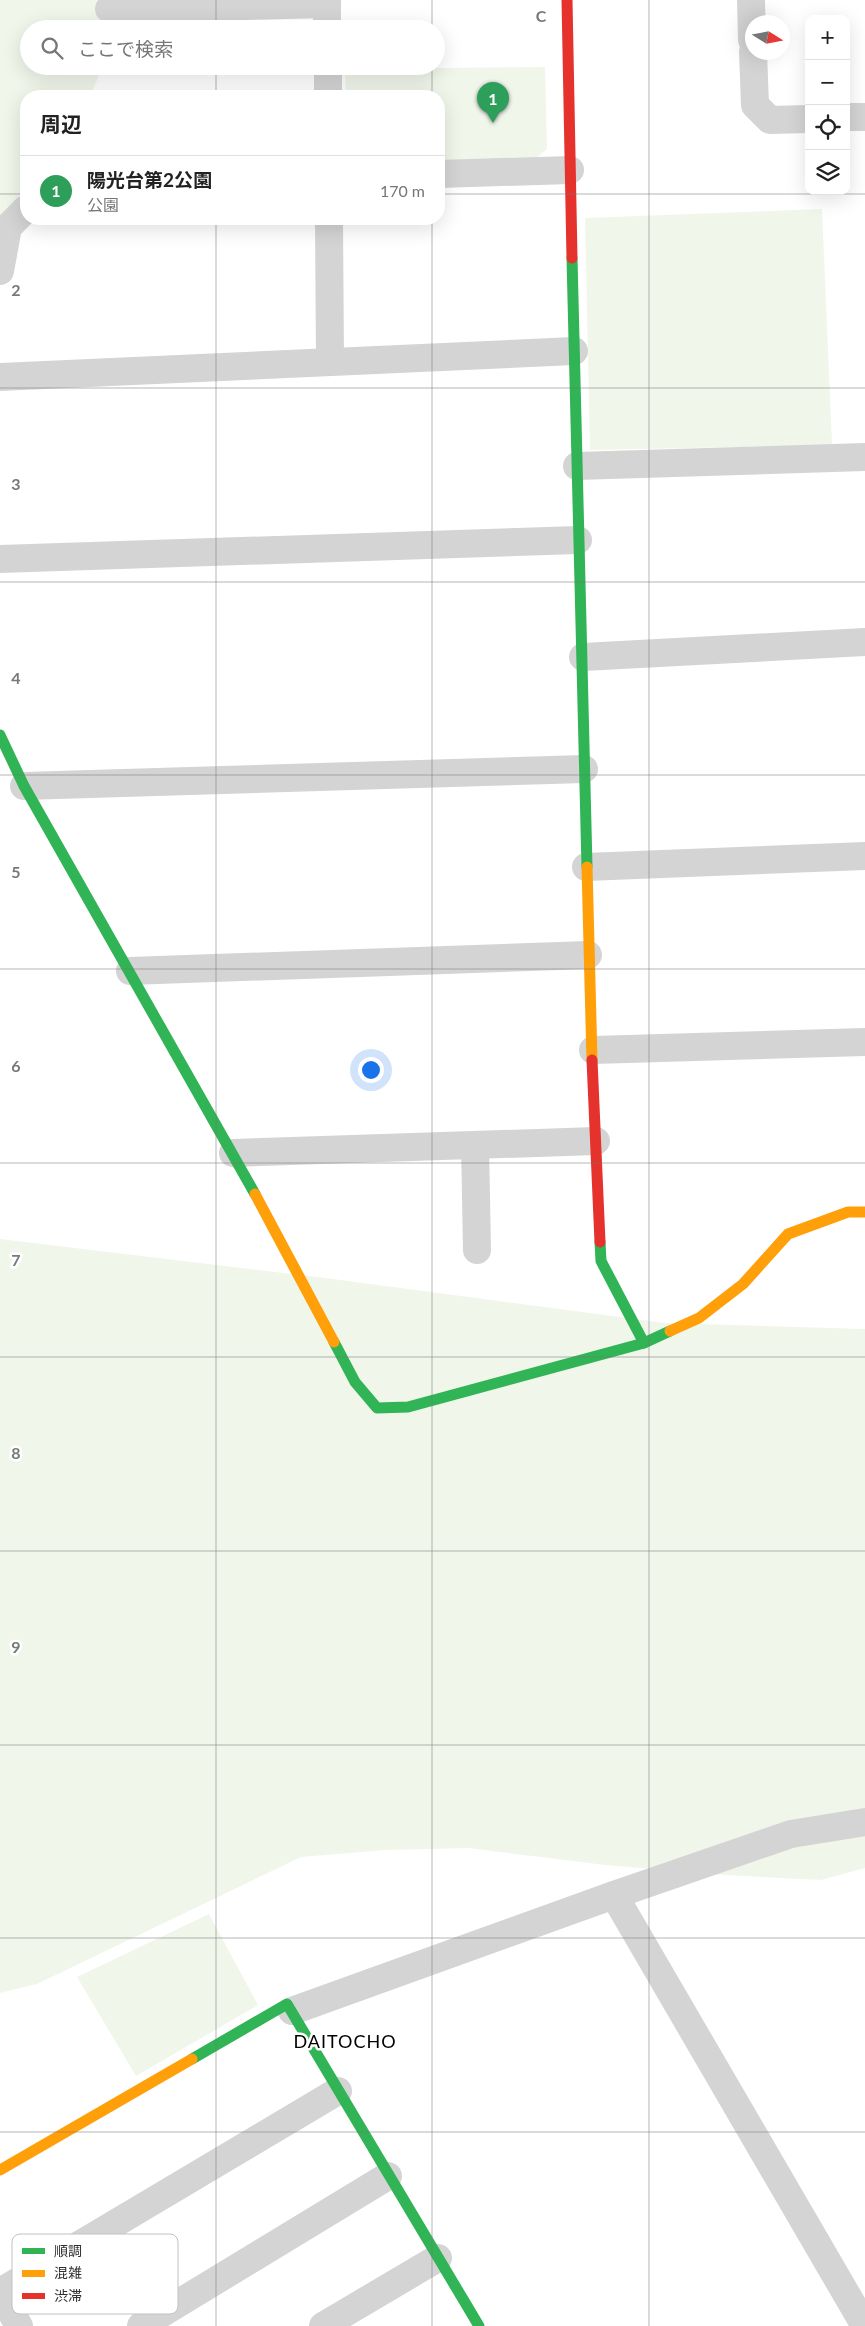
<!DOCTYPE html>
<html lang="ja">
<meta charset="utf-8">
<style>
body{margin:0;font-family:Lato,"Noto Sans JP",sans-serif;background:#f6f6f6;color:#222}
.controls{position:absolute;right:15px;top:15px;display:grid;overflow:hidden;border-radius:10px;box-shadow:0 5px 20px #0002}
.controls button{width:45px;height:45px;display:grid;place-items:center;padding:0;border:0;border-bottom:1px solid #e0e0e0;background:#fff;color:#222;font:25px sans-serif}
.compass{position:absolute;left:745px;top:15px;width:45px;height:45px;border-radius:50%;background:#fff;box-shadow:0 5px 20px #0002;rotate:101deg}
.you{position:absolute;left:370px;top:1069px;width:18px;height:18px;margin:-12px;border:4px solid #fff;border-radius:50%;background:#1a73e8;box-shadow:0 0 0 8px #1a73e833}
.badge{display:grid;place-items:center;width:32px;height:32px;border-radius:50%;background:#787878;color:#fff;font-size:16px;font-weight:700}
.pin{position:absolute;translate:-50% -41px;filter:drop-shadow(0 1px 2px #0008)}
.pin::after{content:'';position:absolute;top:26px;width:18px;height:15px;background:inherit;clip-path:polygon(0 0,100% 0,50% 100%)}
.list{margin:0;padding:0;list-style:none}
h2{display:flex;justify-content:space-between;align-items:center;height:65px;margin:0;padding:0 20px;font-size:21px}
h2 small{font-size:16px;font-weight:400;color:#767676}
.list li{display:grid;grid-template-columns:32px 1fr auto;gap:15px;align-items:center;box-sizing:border-box;height:70px;padding:0 20px;border-top:1px solid #e0e0e0}
.list b{display:block;font-size:19px;white-space:nowrap}
.list p{margin:0;font-size:16px;white-space:nowrap;color:#767676}
.list em{font-size:16px;font-style:normal;color:#767676}
.icon{flex:none;width:28px;height:28px;fill:none;stroke:currentColor;stroke-width:2;stroke-linecap:round;stroke-linejoin:round}
.map{position:relative;flex:none;width:865px;height:2326px;overflow:hidden}
.search{position:absolute;background:#fff;box-shadow:0 5px 20px #0002;left:20px;top:20px;width:425px;height:55px;display:flex;align-items:center;gap:12px;box-sizing:border-box;padding:0 18px;border-radius:28px;color:#767676;font-size:19px}
.panel{position:absolute;background:#fff;box-shadow:0 5px 20px #0002;left:20px;top:90px;width:425px;height:135px;border-radius:20px}
.map>svg:first-child{display:block}
.green{fill:#f1f6eb}
.lines{fill:none;stroke-linecap:round;stroke-linejoin:round}
.street{stroke:#d4d4d4;stroke-width:28}
.fast{stroke:#30b455;stroke-width:11}
.slow{stroke:#ff9f0a;stroke-width:11}
.jam{stroke:#e5322d;stroke-width:11}
.grid{fill:none;stroke:#787878;stroke-width:1;stroke-opacity:0.55}
.labels{text-anchor:middle;dominant-baseline:central;stroke-width:5;stroke-linejoin:round;paint-order:stroke}
.quarter-label{font-size:18px;letter-spacing:1px;fill:#000;stroke:#fff}
.key{fill:#fff;stroke:#c1c1c1;stroke-width:1}
.key-label{font-size:14px;fill:#2f2f2f}
.grid-label{font-size:16px;text-anchor:middle;font-weight:bold;fill:#787878;stroke:#fff;stroke-width:5;stroke-linejoin:round;paint-order:stroke}
</style>
<div class="map">
<svg width="865" height="2326" viewBox="0 0 865 2326">
<rect width="100%" height="100%" fill="#fff"/>
<g class="green">
<path d="M0 0H126L120 29H29V66H103L90 96H26V189L0 217Z"/>
<path d="M545 67 547 149 533 161 439 165V96H346L345 69Z"/>
<path d="M822 209 832 445 590 450 585 218Z"/>
<path d="M0 1239 325 1278 666 1323 865 1329V1868L821 1880 725 1875 605 1865 468 1848 385 1850 301 1857 37 1984 0 1993Z"/>
<path d="M209 1914 258 2005 136 2076 77 1977Z"/>
</g>
<g class="lines">
<g class="street">
<path d="M327 0V29"/>
<path d="M751 0 752 40"/>
<path d="M109 9 327 4"/>
<path d="M753 52 755 105 770 120 809 119"/>
<path d="M328 66V96"/>
<path d="M846 117H865"/>
<path d="M439 174 570 170"/>
<path d="M329 219 330 362"/>
<path d="M0 271 8 227 26 209"/>
<path d="M0 377 574 351"/>
<path d="M577 466 865 457"/>
<path d="M0 559 578 540"/>
<path d="M583 657 865 642"/>
<path d="M24 786 584 769"/>
<path d="M586 867 865 856"/>
<path d="M130 971 588 955"/>
<path d="M593 1050 865 1042"/>
<path d="M475 1145 477 1250"/>
<path d="M233 1153 596 1141"/>
<path d="M614 1895 865 2326"/>
<path d="M292 2011 614 1895 791 1834 865 1822"/>
<path d="M19 2326 0 2292 338 2091"/>
<path d="M141 2326 388 2176"/>
<path d="M323 2326 438 2258"/>
</g>
<g class="fast">
<path d="M572 258 587 867"/>
<path d="M0 735 24 786 255 1194"/>
<path d="M600 1242 601 1261 644 1343"/>
<path d="M334 1342 355 1382 377 1408 408 1407 644 1343 670 1331"/>
<path d="M192 2059 287 2004 479 2326"/>
</g>
<g class="slow">
<path d="M587 867 592 1060"/>
<path d="M255 1194 334 1342"/>
<path d="M670 1331 699 1318 743 1284 788 1234 848 1212H865"/>
<path d="M0 2170 192 2059"/>
</g>
<g class="jam">
<path d="M567 0 572 258"/>
<path d="M592 1060 600 1242"/>
</g>
</g>
<path class="grid" d="M216 0V29M432 0V29M649 0V2326M216 66V96M432 66V96M0 194H26M439 194H865M216 219V2326M432 219V2326M0 388H865M0 582H865M0 775H865M0 969H865M0 1163H865M0 1357H865M0 1551H865M0 1745H865M0 1938H865M0 2132H865"/>
<g class="labels">
<g class="quarter-label">
<text x="345" y="2041">DAITOCHO</text>
</g>
</g>
<rect x="12" y="2234" width="166" height="80" rx="8" class="key"/>
<rect x="22" y="2248" width="23" height="6" fill="#30b455"/>
<rect x="22" y="2270" width="23" height="7" fill="#ff9f0a"/>
<rect x="22" y="2293" width="23" height="6" fill="#e5322d"/>
<g class="key-label">
<text x="54" y="2256">順調</text>
<text x="54" y="2278">混雑</text>
<text x="54" y="2301">渋滞</text>
</g>
<g class="grid-label">
<text x="541" y="22">C</text>
<text x="16" y="296">2</text>
<text x="16" y="490">3</text>
<text x="16" y="684">4</text>
<text x="16" y="878">5</text>
<text x="16" y="1072">6</text>
<text x="16" y="1266">7</text>
<text x="16" y="1459">8</text>
<text x="16" y="1653">9</text>
</g>
</svg>
<div class="controls">
<button>+</button>
<button>−</button>
<button><svg class="icon" aria-label="locate" viewBox="0 0 24 24"><circle cx="12" cy="12" r="6"/><path d="M12 2v4M12 18v4M2 12h4M18 12h4"/></svg></button>
<button><svg class="icon" aria-label="layers" viewBox="0 0 24 24"><path d="M12 4l9 5-9 5-9-5zM3 14l9 5 9-5"/></svg></button>
</div>
<svg class="compass" viewBox="-18 -18 36 36"><path d="M0-13l5 13h-10z" fill="#e53935"/><path d="M0 13l5-13h-10z" fill="#767676"/></svg>
<div class="you"></div>
<div class="pin badge" style="left:493px;top:123px;background:#2e9e5b">1</div>
<div class="search"><svg class="icon" aria-label="search" viewBox="0 0 24 24"><circle cx="10" cy="10" r="6"/><path d="M15 15l6 6"/></svg>ここで検索</div>
<section class="panel">
<h2>周辺<small></small></h2>
<ul class="list">
<li><span class="badge" style="background:#2e9e5b">1</span><div><b>陽光台第2公園</b><p>公園</p></div><em>170 m</em></li>
</ul>
</section>
</div>
